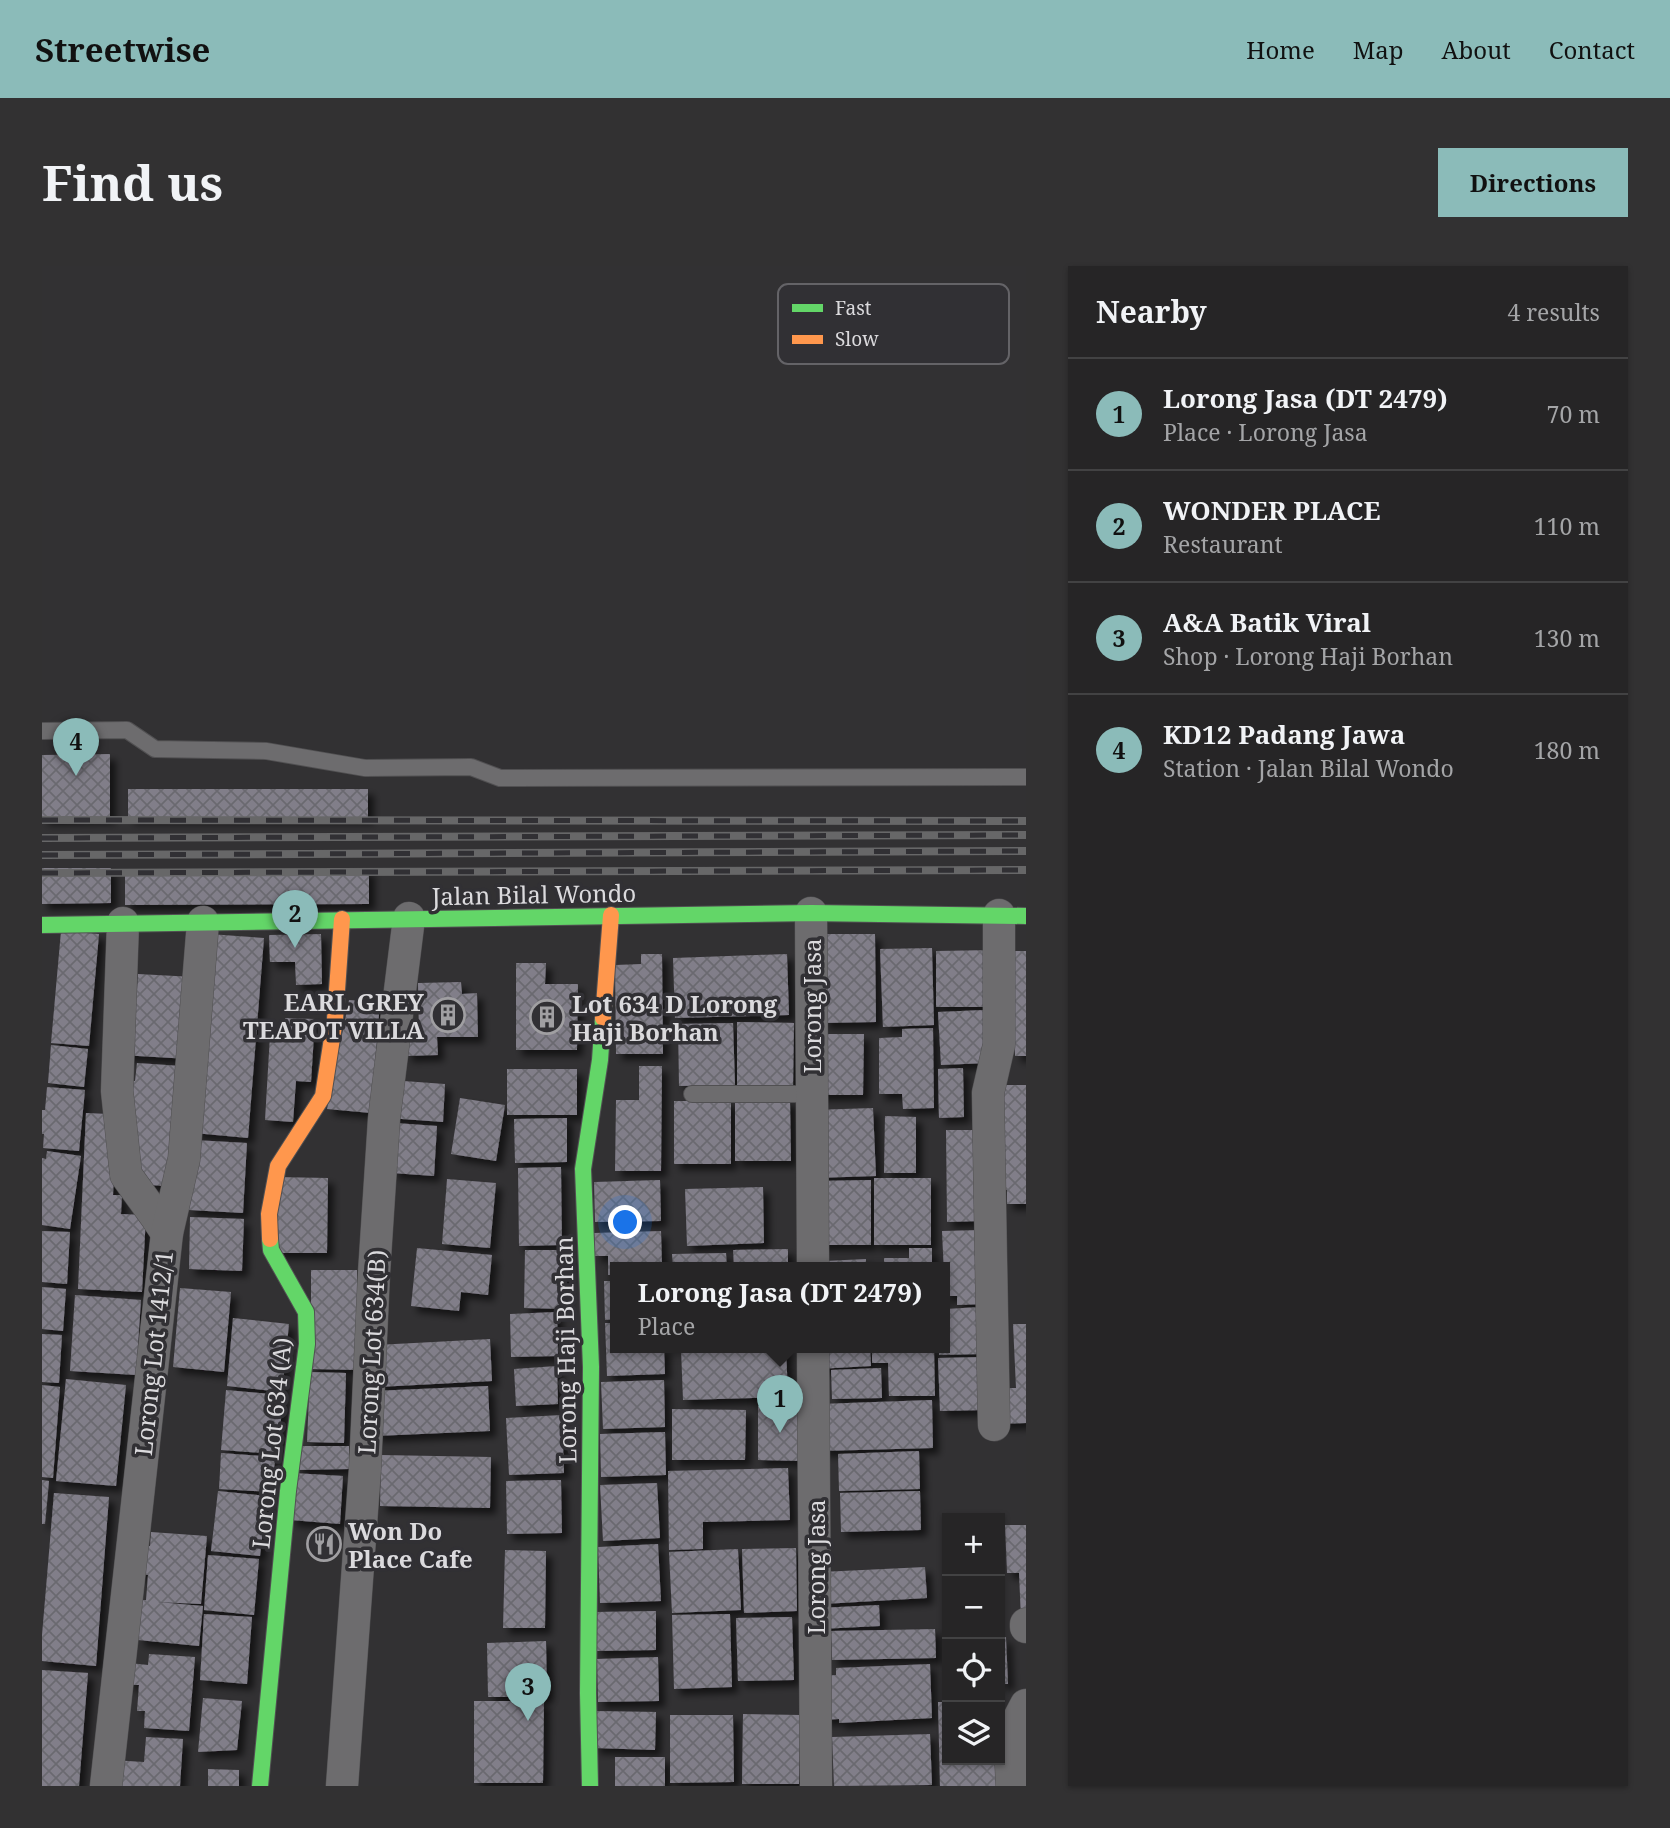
<!DOCTYPE html>
<meta charset="utf-8">
<style>
body{margin:0;font-family:"Noto Serif",serif;background:#323132;color:#f1f3f6}
.controls{position:absolute;right:21px;bottom:21px;display:grid;overflow:hidden;border-radius:0px;box-shadow:0 2px 5px #0004}
.controls button{width:63px;height:63px;display:grid;place-items:center;padding:0;border:0;border-bottom:2px solid #424243;background:#262526;color:#f1f3f6;font:35px sans-serif}
.you{position:absolute;left:584px;top:957px;width:24px;height:24px;margin:-18px;border:5px solid #fff;border-radius:50%;background:#1a73e8;box-shadow:0 0 0 10px #1a73e833}
.badge{display:grid;place-items:center;width:46px;height:46px;border-radius:50%;background:#8bbbb9;color:#111;font-size:23px;font-weight:700}
.pin{position:absolute;translate:-50% -58px;filter:drop-shadow(0 2px 4px #0008)}
.pin::after{content:'';position:absolute;top:37px;width:24px;height:21px;background:inherit;clip-path:polygon(0 0,100% 0,50% 100%)}
.popup{position:absolute;left:568px;top:996px;width:340px;height:91px;box-sizing:border-box;display:grid;place-content:center;border-radius:0px;background:#262526;filter:drop-shadow(0 2px 5px #0005);font-size:23px;white-space:nowrap;color:#a4a5a7}
.popup b{font-size:26px;color:#f1f3f6}
.popup::after{content:'';position:absolute;left:50%;top:100%;margin-left:-14px;border:14px solid transparent;border-top-color:#262526}
.list{margin:0;padding:0;list-style:none}
h2{display:flex;justify-content:space-between;align-items:center;height:91px;margin:0;padding:0 28px;font-size:30px}
h2 small{font-size:23px;font-weight:400;color:#a4a5a7}
.list li{display:grid;grid-template-columns:46px 1fr auto;gap:21px;align-items:center;box-sizing:border-box;height:112px;padding:0 28px;border-top:2px solid #424243}
.list b{display:block;font-size:26px;white-space:nowrap}
.list p{margin:0;font-size:23px;white-space:nowrap;color:#a4a5a7}
.list em{font-size:23px;font-style:normal;color:#a4a5a7}
.icon{flex:none;width:38px;height:38px;fill:none;stroke:currentColor;stroke-width:2;stroke-linecap:round;stroke-linejoin:round}
.map{position:relative;flex:none;width:984px;height:1520px;overflow:hidden;border-radius:0px}
header{display:flex;align-items:center;gap:42px;box-sizing:border-box;height:98px;padding:0 35px;background:#8bbbb9;color:#111}
header strong{font-size:33px}
nav{display:flex;gap:38px;margin-inline-start:auto;font-size:24px}
.intro{display:flex;align-items:center;justify-content:space-between;box-sizing:border-box;height:168px;padding:0 42px}
h1{margin:0;font-size:49px}
.button{padding:18px 32px;border-radius:0px;background:#8bbbb9;color:#111;font-size:24px;font-weight:700}
main{display:flex;gap:42px;padding:0 42px}
aside{flex:1;background:#262526;border-radius:0px;box-shadow:0 2px 5px #0004}
.map>svg:first-child{display:block}
.building{fill:url(#building-cross-hatch);filter:url(#shadow)}
.lines{fill:none;stroke-linecap:round;stroke-linejoin:round}
.lane-casing{stroke:#515052;stroke-width:18}
.street-casing{stroke:#515052;stroke-width:33}
.fast-casing{stroke:#515052;stroke-width:18}
.slow-casing{stroke:#515052;stroke-width:18}
.lane{stroke:#6d6c6e;stroke-width:16}
.street{stroke:#6d6c6e;stroke-width:32}
.fast{stroke:#63d668;stroke-width:16}
.slow{stroke:#ff974d;stroke-width:16}
.rail-casing{stroke:#676768;stroke-width:8}
.rail{stroke:#313034;stroke-width:5;stroke-dasharray:16;stroke-linecap:butt}
.labels{text-anchor:middle;dominant-baseline:central;stroke-width:7;stroke-linejoin:round;paint-order:stroke}
.street-label{font-size:24px;fill:#dbdadd;stroke:#313034}
.poi-label{font-size:24px;font-weight:bold;fill:#dbdadd;stroke:#313034;text-anchor:start}
.key{fill:#313034;stroke:#646367;stroke-width:2}
.key-label{font-size:19px;fill:#dbdadd}
</style>
<header>
<strong>Streetwise</strong>
<nav><a>Home</a><a>Map</a><a>About</a><a>Contact</a></nav>
</header>
<div class="intro"><h1>Find us</h1><a class="button">Directions</a></div>
<main>
<div class="map">
<svg width="984" height="1520" viewBox="0 0 984 1520">
<defs>
<pattern id="building-cross-hatch" width="8" height="8" patternUnits="userSpaceOnUse" patternTransform="scale(1.75)"><rect width="8" height="8" fill="#817e89"/><path d="M0 0l8 8M0 8l8-8" fill="none" stroke="#6b6970"/></pattern>
<filter id="shadow"><feDropShadow dx="6" dy="6" stdDeviation="3.5" flood-color="#0009"/></filter>
</defs>
<rect width="100%" height="100%" fill="#323133"/>
<g class="building">
<path d="M68 488V552L0 553V489Z"/>
<rect x="86" y="523" width="240" height="29"/>
<path d="M0 602H69V637L0 638Z"/>
<path d="M83 603H327V638L83 639Z"/>
<path d="M19 665 57 668 47 780 9 777Z"/>
<path d="M167 668 222 672 206 872 152 867Z"/>
<path d="M279 668 280 718 254 719 253 696H228L227 669Z"/>
<path d="M780 668H833L834 756 781 757Z"/>
<path d="M890 682 892 759 841 761 838 683Z"/>
<path d="M950 684V741H894V685Z"/>
<path d="M972 685H984V790H973Z"/>
<path d="M599 688H620L621 788H574L573 699 599 698Z"/>
<path d="M745 688 747 749 633 752 631 692Z"/>
<path d="M474 697H504L503 718H536L535 784H474Z"/>
<path d="M96 708 152 711 147 793 79 789 83 724H95Z"/>
<path d="M419 716 420 728 435 727 436 771H395L396 789 364 790V771H377L376 717Z"/>
<path d="M307 734 338 736 329 847 285 843Z"/>
<path d="M942 744 945 797 899 799 896 746Z"/>
<path d="M243 752 273 753 269 816 254 815 251 856 223 854 228 769 242 770Z"/>
<path d="M695 756 752 757 751 821H695Z"/>
<path d="M691 757 693 819 637 820 636 758Z"/>
<path d="M891 762 892 842 861 843 860 828H837V772L860 771V763Z"/>
<path d="M774 768H822L821 829H774Z"/>
<path d="M9 779 46 783 42 821 6 817Z"/>
<path d="M95 797 139 800 135 846 122 920 95 918 84 814 93 815Z"/>
<path d="M597 800H620L619 905H573L574 834H597Z"/>
<path d="M921 802 922 851 897 852 896 803Z"/>
<rect x="465" y="803" width="70" height="46"/>
<path d="M348 814 403 818 401 856 346 852Z"/>
<path d="M958 819H984V938H965V924L961 923Z"/>
<path d="M5 821 43 824 37 885 1 882 2 868H0V844H3Z"/>
<path d="M418 832 463 839 454 895 409 888Z"/>
<path d="M693 834H748L749 895H693Z"/>
<rect x="632" y="835" width="57" height="63"/>
<path d="M831 842 834 910 773 912 771 844Z"/>
<path d="M44 847 67 848 74 876 71 929H80L79 948 104 949 100 1026 36 1023Z"/>
<path d="M843 850 874 851V907H842Z"/>
<path d="M525 852V896L473 897 472 853Z"/>
<path d="M353 857 395 860 392 910 350 907Z"/>
<path d="M904 864H939L940 955 905 956Z"/>
<path d="M152 874 205 877 201 947 147 944Z"/>
<path d="M5 885 39 890 28 963 0 959V892L4 893Z"/>
<path d="M519 901 520 979 477 980 476 902Z"/>
<path d="M234 911 286 912 285 987H233Z"/>
<rect x="832" y="912" width="57" height="67"/>
<path d="M405 913 454 917 448 982 400 978Z"/>
<path d="M618 914 619 955 553 956 552 916Z"/>
<path d="M829 914V979H775V915Z"/>
<path d="M721 921 722 977 645 980 643 923Z"/>
<path d="M148 951 202 953 200 1005 147 1003Z"/>
<path d="M940 964 943 1038 915 1039V1030H903L900 965Z"/>
<path d="M0 965 28 966 25 1018 0 1016Z"/>
<path d="M619 965 620 1001H574V1009H566V990H553L552 967Z"/>
<path d="M375 982 450 989 446 1029 419 1026 417 1045 369 1040Z"/>
<path d="M867 982H890V1001H842V992H867Z"/>
<path d="M746 983V1001H692L691 984Z"/>
<path d="M483 984H525L524 1043 482 1042Z"/>
<path d="M684 987 685 1001H631L630 988Z"/>
<path d="M824 993V1001H783L782 995Z"/>
<path d="M269 1004H315V1104L269 1103Z"/>
<path d="M562 1015H574V1053L563 1054Z"/>
<path d="M0 1021 24 1023 21 1065 0 1063Z"/>
<path d="M138 1022 189 1026 182 1106 131 1101Z"/>
<path d="M33 1029 99 1034 94 1109 28 1105Z"/>
<path d="M939 1041 940 1088 897 1089V1081H903V1043Z"/>
<path d="M515 1046 516 1090 469 1091 468 1048Z"/>
<path d="M191 1052 247 1058 240 1126 185 1120Z"/>
<path d="M563 1057H574V1081H622L623 1108 565 1110Z"/>
<path d="M971 1058H984V1157L958 1158 957 1122H974Z"/>
<path d="M0 1068 20 1069 17 1117 0 1116Z"/>
<path d="M448 1073 450 1115 336 1121 334 1079Z"/>
<path d="M706 1081H744L746 1131 641 1134 639 1083Z"/>
<path d="M774 1081H828L829 1100 775 1103Z"/>
<path d="M830 1081H892L893 1130H847L846 1097H830Z"/>
<path d="M942 1091 944 1144 898 1145 896 1092Z"/>
<path d="M515 1100 516 1138 474 1140 472 1103Z"/>
<path d="M839 1102 840 1132 790 1133 789 1104Z"/>
<path d="M268 1106 304 1107 302 1177 265 1176Z"/>
<path d="M24 1113 84 1119 74 1220 14 1215Z"/>
<path d="M622 1114 623 1161 561 1163 559 1116Z"/>
<path d="M0 1119 18 1121 11 1212 0 1211Z"/>
<path d="M446 1120 448 1165 333 1170 331 1125Z"/>
<path d="M184 1124 241 1129 236 1188 179 1184Z"/>
<path d="M890 1134 891 1182 779 1185 778 1138Z"/>
<path d="M716 1140 760 1141V1195L716 1194Z"/>
<path d="M630 1143 704 1144 703 1194H630Z"/>
<path d="M520 1149 522 1207 467 1209 464 1152Z"/>
<path d="M623 1166 624 1209 559 1211 558 1168Z"/>
<path d="M255 1180H307V1203L255 1204Z"/>
<path d="M877 1185 878 1223 797 1225 796 1188Z"/>
<path d="M179 1187 233 1191 231 1226 177 1223Z"/>
<path d="M339 1189 449 1191 448 1242 338 1240Z"/>
<path d="M746 1202 748 1254 661 1256V1283L627 1284 626 1205Z"/>
<path d="M251 1207 301 1210 298 1258 248 1254Z"/>
<path d="M0 1214 7 1215 3 1258H0Z"/>
<path d="M519 1214 520 1267 465 1268 464 1215Z"/>
<path d="M615 1217 618 1272 561 1275 558 1219Z"/>
<path d="M176 1225 225 1230 218 1290 169 1285Z"/>
<path d="M878 1225 879 1264 799 1266 798 1227Z"/>
<path d="M12 1227 67 1231 54 1400 0 1395V1369Z"/>
<path d="M963 1259H984V1354H979L977 1307H965Z"/>
<path d="M109 1266 165 1270 159 1338 115 1336 161 1340 157 1380 96 1374 100 1334H104L106 1309 93 1308 95 1279 108 1280Z"/>
<path d="M902 1275H905V1339H903Z"/>
<path d="M616 1278 619 1335 558 1337 556 1281Z"/>
<path d="M754 1282 755 1345 702 1347 700 1283Z"/>
<path d="M696 1283 699 1344 630 1347 627 1286Z"/>
<path d="M463 1284 504 1285 503 1362H461Z"/>
<path d="M166 1289 217 1293 212 1349 162 1344Z"/>
<path d="M883 1301 885 1332 781 1338 779 1306Z"/>
<path d="M837 1339 838 1360 778 1363 777 1342Z"/>
<path d="M614 1345V1384L554 1385 553 1346Z"/>
<path d="M162 1348 210 1351 205 1418 158 1414Z"/>
<path d="M688 1348 690 1421 632 1423 630 1349Z"/>
<path d="M750 1351 752 1414 696 1415 694 1352Z"/>
<path d="M893 1363 894 1392 790 1394 789 1365Z"/>
<path d="M964 1371 966 1418H958V1372Z"/>
<path d="M504 1375 505 1431H446L445 1377Z"/>
<path d="M107 1388 153 1391 147 1465 102 1462 103 1445H95L97 1419H86L88 1397 106 1399Z"/>
<path d="M616 1391 617 1435 556 1436 555 1393Z"/>
<path d="M888 1398 890 1452 797 1457V1453L780 1454 778 1410 794 1409V1402Z"/>
<path d="M0 1404 46 1407 37 1520H0Z"/>
<path d="M161 1432 200 1435 195 1484 156 1486Z"/>
<path d="M432 1435H502L501 1517H432Z"/>
<path d="M896 1436H905V1494H954L955 1520H898Z"/>
<path d="M553 1445 614 1446 613 1484 552 1482Z"/>
<path d="M701 1448 758 1449 757 1518H700Z"/>
<path d="M628 1449H691L692 1516 628 1517Z"/>
<path d="M888 1468 890 1519 792 1520 790 1471Z"/>
<path d="M104 1471 141 1473 138 1520H68L70 1494 102 1496Z"/>
<rect x="573" y="1491" width="50" height="29"/>
<path d="M166 1503 197 1504V1520H166Z"/>
</g>
<g class="lines">
<g class="lane-casing">
<g id="lane">
<path d="M0 465 85 464 113 483 224 485 323 502 429 501 458 512 984 511"/>
<path d="M650 828H770"/>
</g>
</g>
<g class="street-casing">
<g id="street">
<path d="M769 647 771 1001"/>
<path d="M81 657 75 825 84 909 115 952 125 967"/>
<path d="M771 1081 774 1520"/>
<path d="M952 1159 946 827 957 779V649"/>
<path d="M984 1358V1361"/>
<path d="M64 1520 125 967 142 893 161 656"/>
<path d="M300 1520 323 1203 332 1007 342 853 367 652"/>
<path d="M970 1520 968 1480 974 1458 984 1439"/>
</g>
</g>
<g class="fast-casing">
<g id="fast">
<path d="M0 659 769 647 984 650"/>
<path d="M218 1520 246 1225 265 1078 264 1046 229 984 228 973"/>
<path d="M548 1520 546 1427 549 1101 541 903 558 794 561 752"/>
</g>
</g>
<g class="slow-casing">
<g id="slow">
<path d="M561 752 569 649"/>
<path d="M228 973 227 948 236 900 281 830 293 753 300 653"/>
</g>
</g>
<use href="#lane" class="lane"/>
<use href="#street" class="street"/>
<use href="#fast" class="fast"/>
<use href="#slow" class="slow"/>
<g class="rail-casing">
<g id="rail">
<path d="M0 554 984 555"/>
<path d="M0 572 984 569"/>
<path d="M0 589 984 585"/>
<path d="M0 607 984 604"/>
</g>
</g>
<use href="#rail" class="rail"/>
</g>
<defs>
<g id="building-ring" transform="scale(1.75)"><circle r="9.5" fill="#313034" stroke="#a09fa2" stroke-width="1.5"/><path d="M-4-6H4V6H1V3H-1V6H-4ZM-2.5-4.3h1.7v1.8h-1.7ZM.8-4.3h1.7v1.8H.8ZM-2.5-1h1.7V.8h-1.7ZM.8-1h1.7V.8H.8Z" fill="#a09fa2"/></g>
<g id="restaurant-ring" transform="scale(1.75)"><circle r="9.5" fill="#313034" stroke="#a09fa2" stroke-width="1.5"/><path d="M-5-6h1v4h1v-4h1v4h1v-4h1v5L-1.5 .5V6h-2V.5L-5-1ZM5-6V6H3V1.5H1.5Q1.5-4 5-6Z" fill="#a09fa2"/></g>
</defs>
<g fill-rule="evenodd">
<use href="#building-ring" x="406" y="749"/>
<use href="#building-ring" x="505" y="751"/>
<use href="#restaurant-ring" x="282" y="1278"/>
</g>
<g class="labels">
<g class="street-label">
<text transform="translate(492 628) rotate(-1)">Jalan Bilal Wondo</text>
<text transform="translate(769 740) rotate(-90)">Lorong Jasa</text>
<text transform="translate(523 1084) rotate(-91)">Lorong Haji Borhan</text>
<text transform="translate(329 1086) rotate(-87)">Lorong Lot 634(B)</text>
<text transform="translate(111 1087) rotate(-84)">Lorong Lot 1412/1</text>
<text transform="translate(229 1177) rotate(-84)">Lorong Lot 634 (A)</text>
<text transform="translate(773 1301) rotate(-90)">Lorong Jasa</text>
</g>
<g class="poi-label">
<text x="382" y="735" text-anchor="end">EARL GREY<tspan x="382" dy="28">TEAPOT VILLA</tspan></text>
<text x="530" y="737">Lot 634 D Lorong<tspan x="530" dy="28">Haji Borhan</tspan></text>
<text x="306" y="1264">Won Do<tspan x="306" dy="28">Place Cafe</tspan></text>
</g>
</g>
<rect x="736" y="18" width="231" height="80" rx="10" class="key"/>
<rect x="750" y="38" width="31" height="8" fill="#63d668"/>
<rect x="750" y="69" width="31" height="9" fill="#ff974d"/>
<g class="key-label">
<text x="793" y="49">Fast</text>
<text x="793" y="80">Slow</text>
</g>
</svg>
<div class="controls">
<button>+</button>
<button>−</button>
<button><svg class="icon" aria-label="locate" viewBox="0 0 24 24"><circle cx="12" cy="12" r="6"/><path d="M12 2v4M12 18v4M2 12h4M18 12h4"/></svg></button>
<button><svg class="icon" aria-label="layers" viewBox="0 0 24 24"><path d="M12 4l9 5-9 5-9-5zM3 14l9 5 9-5"/></svg></button>
</div>
<div class="you"></div>
<div class="pin badge" style="left:738px;top:1167px">1</div>
<div class="popup"><b>Lorong Jasa (DT 2479)</b>Place</div>
<div class="pin badge" style="left:253px;top:682px">2</div>
<div class="pin badge" style="left:486px;top:1455px">3</div>
<div class="pin badge" style="left:34px;top:510px">4</div>
</div>
<aside>
<h2>Nearby<small>4 results</small></h2>
<ul class="list">
<li><span class="badge">1</span><div><b>Lorong Jasa (DT 2479)</b><p>Place · Lorong Jasa</p></div><em>70 m</em></li>
<li><span class="badge">2</span><div><b>WONDER PLACE</b><p>Restaurant</p></div><em>110 m</em></li>
<li><span class="badge">3</span><div><b>A&amp;A Batik Viral</b><p>Shop · Lorong Haji Borhan</p></div><em>130 m</em></li>
<li><span class="badge">4</span><div><b>KD12 Padang Jawa</b><p>Station · Jalan Bilal Wondo</p></div><em>180 m</em></li>
</ul>
</aside>
</main>
